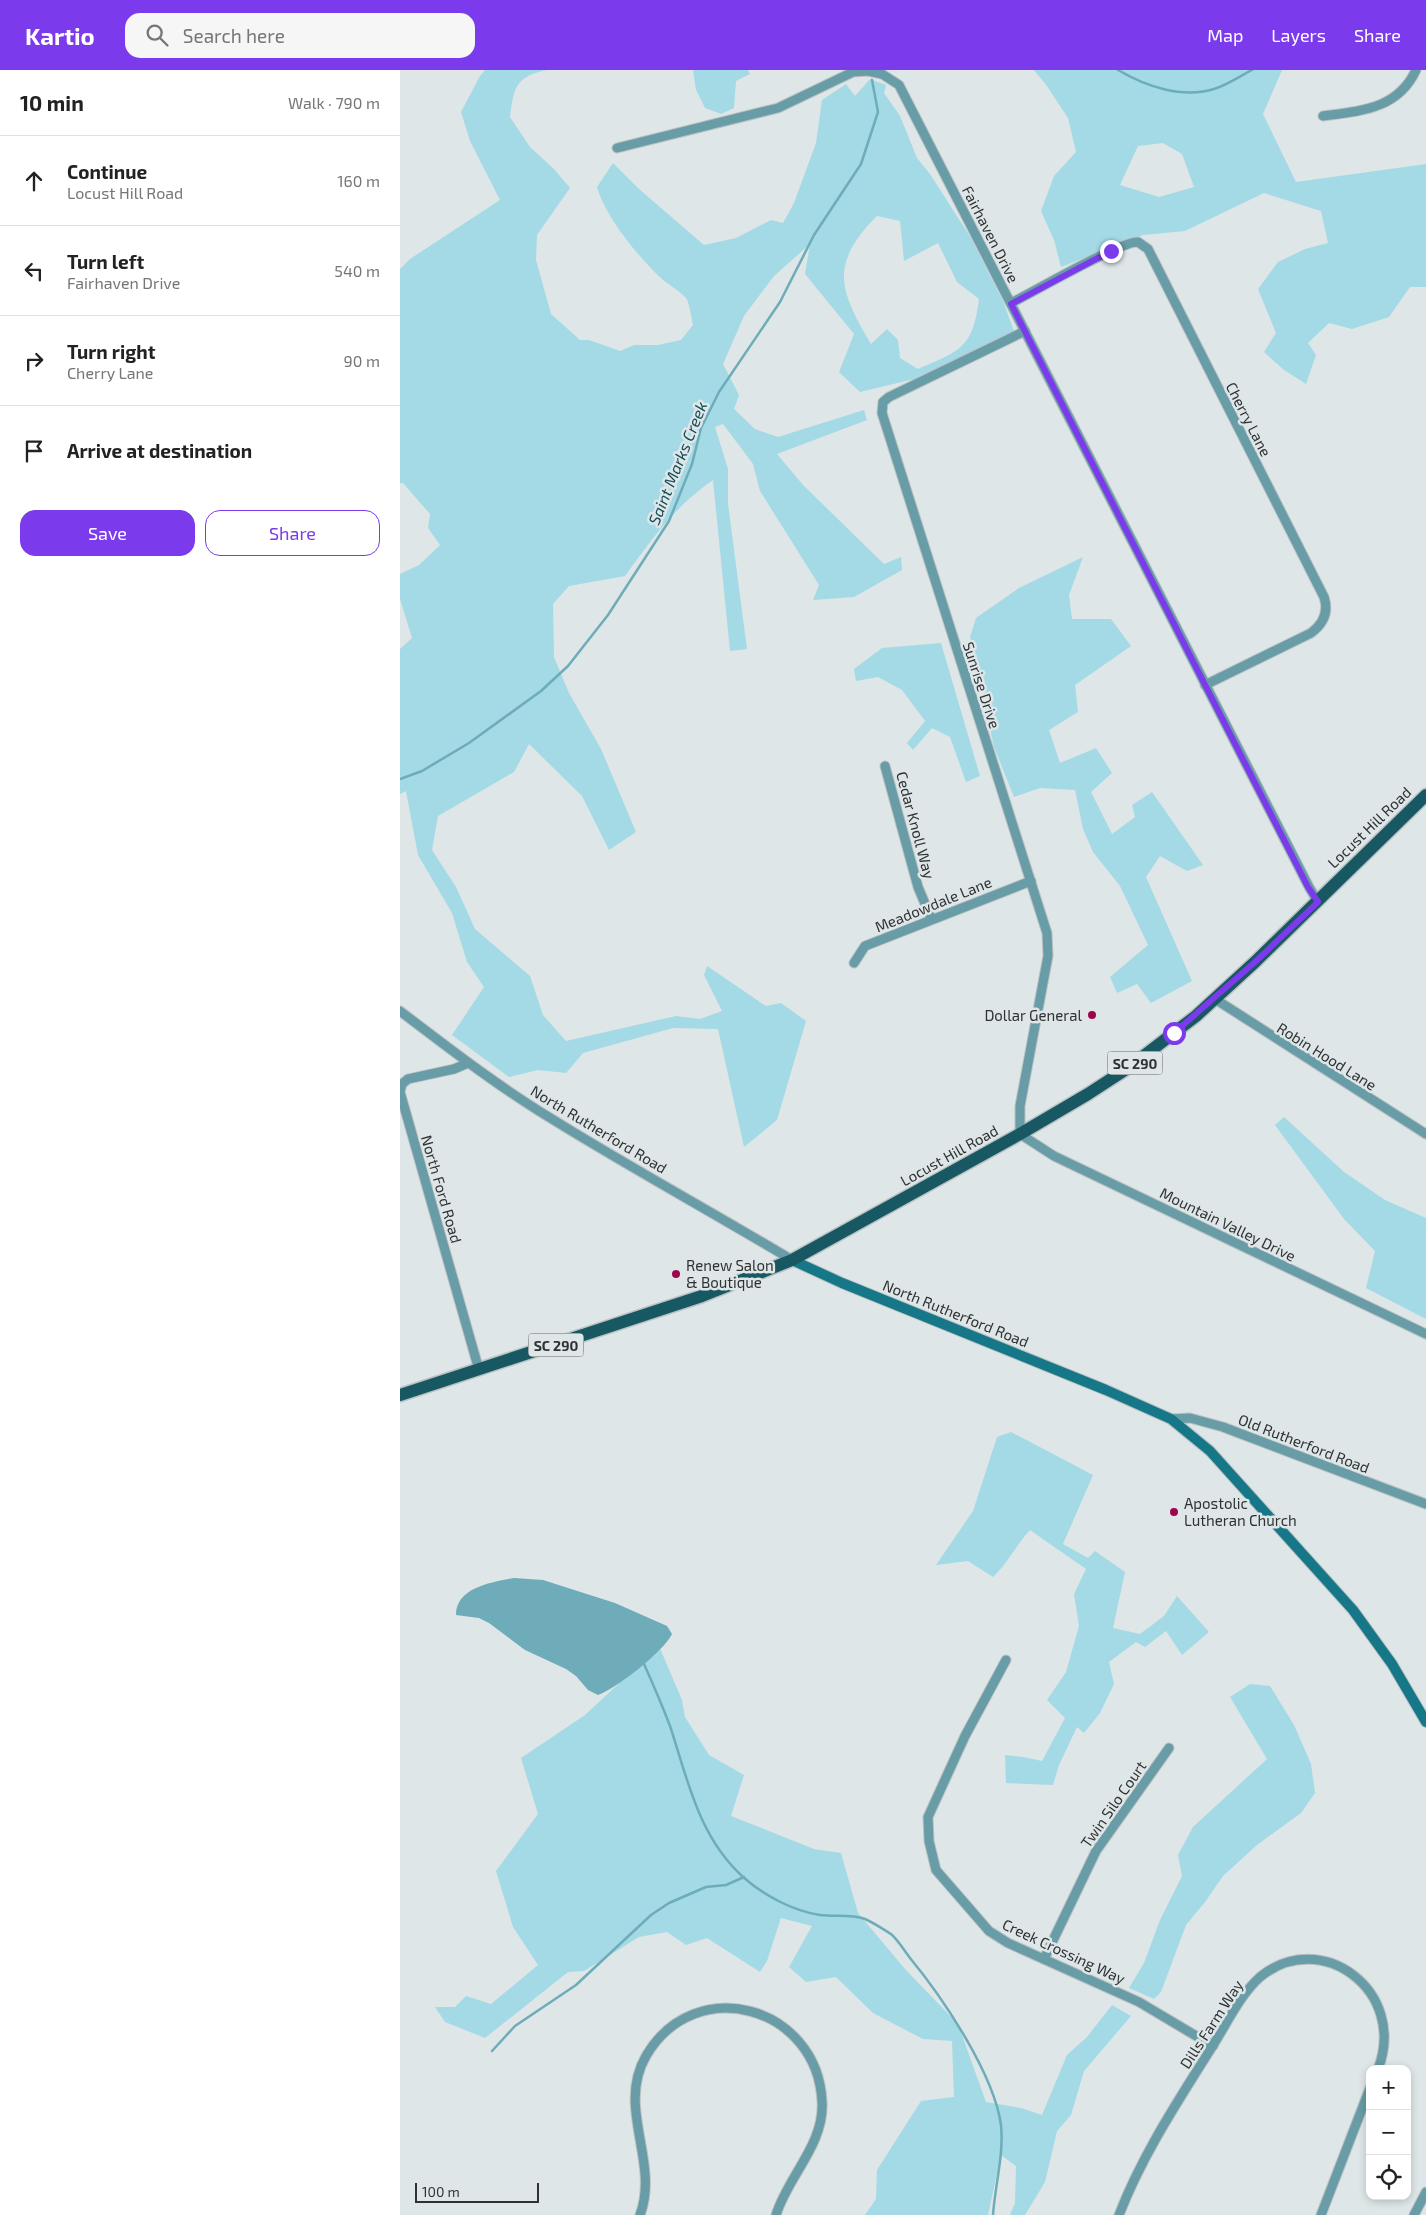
<!DOCTYPE html>
<meta charset="utf-8">
<style>
body{margin:0;font-family:"Exo 2",sans-serif;background:#f6f6f6;color:#222}
.controls{position:absolute;right:15px;bottom:15px;display:grid;overflow:hidden;border-radius:10px;box-shadow:0 2px 8px #0003}
.controls button{width:45px;height:45px;display:grid;place-items:center;padding:0;border:0;border-bottom:1px solid #e0e0e0;background:#fff;color:#222;font:25px sans-serif}
.scale{position:absolute;left:15px;bottom:12px;width:124px;box-sizing:border-box;padding-left:5px;border:2px solid #2f3233;border-top:0;font-size:14px;line-height:18px;white-space:nowrap;color:#2f3233;-webkit-text-stroke:4px #dee6e8;paint-order:stroke}
.stop{position:absolute;width:15px;height:15px;margin:-11px;border:4px solid #7c3aed;border-radius:50%;background:#fff}
.stop.end{background:#7c3aed;border-color:#fff;box-shadow:0 1px 5px #0008}
.list{margin:0;padding:0;list-style:none}
h2{display:flex;justify-content:space-between;align-items:center;height:65px;margin:0;padding:0 20px;font-size:21px}
h2 small{font-size:16px;font-weight:400;color:#767676}
.list li{display:grid;grid-template-columns:32px 1fr auto;gap:15px;align-items:center;box-sizing:border-box;height:90px;padding:0 20px;border-top:1px solid #e0e0e0}
.list b{display:block;font-size:19px;white-space:nowrap}
.list p{margin:0;font-size:16px;white-space:nowrap;color:#767676}
.list em{font-size:16px;font-style:normal;color:#767676}
.actions{display:flex;gap:10px;padding:15px 20px}
.actions a{flex:1;padding:11px 0;border:1px solid #7c3aed;border-radius:15px;text-align:center;font-size:18px;color:#7c3aed}
.actions .main{background:#7c3aed;color:#fff}
.icon{flex:none;width:28px;height:28px;fill:none;stroke:currentColor;stroke-width:2;stroke-linecap:round;stroke-linejoin:round}
.map{position:relative;flex:none;width:1026px;height:2145px;overflow:hidden}
header{display:flex;align-items:center;gap:30px;box-sizing:border-box;height:70px;padding:0 25px;background:#7c3aed;color:#fff}
header strong{font-size:24px}
nav{display:flex;gap:28px;margin-inline-start:auto;font-size:18px}
.search{width:350px;height:45px;background:#f6f6f6;display:flex;align-items:center;gap:12px;box-sizing:border-box;padding:0 18px;border-radius:15px;color:#767676;font-size:19px}
main{display:flex}
aside{flex:1;background:#fff}
.map>svg:first-child{display:block}
.green{fill:#a3dae6;fill-rule:evenodd}
.water{fill:#6eacb9}
.lines{fill:none;stroke-linecap:round;stroke-linejoin:round}
.stream{stroke:#6eacb9;stroke-width:2.5}
.street-casing{stroke:#bbc2c4;stroke-width:11}
.secondary-casing{stroke:#bbc2c4;stroke-width:12}
.primary-casing{stroke:#bbc2c4;stroke-width:15}
.street{stroke:#689ca6;stroke-width:9}
.secondary{stroke:#157787;stroke-width:10}
.primary{stroke:#185863;stroke-width:12}
.route{stroke:#7c3aed;stroke-width:6}
.poi-dot{fill:#9d054e;stroke:#dee6e8;stroke-width:2}
.labels{text-anchor:middle;dominant-baseline:central;stroke-width:5;stroke-linejoin:round;paint-order:stroke}
.shield{fill:#dee6e8;stroke:#646869;stroke-width:1}
.shield-label{font-size:14px;font-weight:bold;fill:#2f3233}
.street-label{font-size:15px;fill:#2f3233;stroke:#dee6e8}
.poi-label{font-size:15px;fill:#2f3233;stroke:#dee6e8;text-anchor:start}
.water-label{font-size:16px;font-style:italic;fill:#134b55;stroke:#dee6e8}
</style>
<header>
<strong>Kartio</strong>
<div class="search"><svg class="icon" aria-label="search" viewBox="0 0 24 24"><circle cx="10" cy="10" r="6"/><path d="M15 15l6 6"/></svg>Search here</div>
<nav><a>Map</a><a>Layers</a><a>Share</a></nav>
</header>
<main>
<aside>
<h2>10 min<small>Walk · 790 m</small></h2>
<ul class="list">
<li><svg class="icon" aria-label="ahead" viewBox="0 0 24 24"><path d="M12 20V5M6 11l6-6 6 6"/></svg><div><b>Continue</b><p>Locust Hill Road</p></div><em>160 m</em></li>
<li><svg class="icon" aria-label="left" viewBox="0 0 24 24"><path d="M17 20v-9H6M10 6l-5 5 5 5"/></svg><div><b>Turn left</b><p>Fairhaven Drive</p></div><em>540 m</em></li>
<li><svg class="icon" aria-label="right" viewBox="0 0 24 24"><path d="M7 20v-9h11M14 6l5 5-5 5"/></svg><div><b>Turn right</b><p>Cherry Lane</p></div><em>90 m</em></li>
<li><svg class="icon" aria-label="arrive" viewBox="0 0 24 24"><path d="M6 21V4h12l-3 4 3 4H6"/></svg><div><b>Arrive at destination</b></div></li>
</ul>
<div class="actions"><a class="main">Save</a><a>Share</a></div>
</aside>
<div class="map">
<svg width="1026" height="2145" viewBox="0 0 1026 2145">
<rect width="100%" height="100%" fill="#dee6e8"/>
<g class="green">
<path d="M85 0H147C115 7 114 17 110 47L130 77 154 99 170 118 137 165 136 190 151 244 180 270H189L220 281 234 275H258L281 270 293 255C291 247 290 235 286 228 280 221 269 215 262 209 239 188 205 146 197 117L213 93 239 119 304 175 336 168 371 150 383 153 394 133 416 73 422 30 446 14 455 26 470 9 486 15 484 23 500 46 517 88 530 104 571 168 603 231 614 261 514 309 460 322 439 302 454 264 405 204 410 174 374 206 344 246 323 294 339 325 334 339 355 359 378 367 464 340 467 350 377 384 403 415 484 494 501 487 502 500 454 527 413 530 419 515 360 421 353 394 323 354 315 357 328 399V434L347 579 330 581 313 410C275 436 252 469 225 506L169 516 153 534 154 587 169 623 201 679 236 762 209 780 182 726 129 674 114 702 38 746 32 780 56 817 75 859 130 906 143 945 166 971 276 946 300 949 322 941 304 905 307 896 366 936 381 933 406 951 377 1050 344 1077 318 959 273 958 183 983 166 1003 138 1000 109 1007 52 965 84 917 67 892 52 843 18 785 6 721 0 724V579L12 568 0 529V504L19 495 40 475 28 458 30 444 3 413H0V199L10 189 100 130 70 71 61 42 80 6ZM477 146 500 151 504 191 538 173 557 212 579 229C573 278 560 281 518 299L500 288 498 270 487 259 471 274C439 220 429 194 477 146Z"/>
<path d="M293 0H348L350 4 336 11 334 38 321 44 305 38 296 20Z"/>
<path d="M634 0H882L863 44 896 112 1026 94V217H1010L989 247 952 259 929 253 908 273 916 285 906 314 884 300 864 282 876 263 858 219 878 192 905 179 928 173 921 141 864 123 785 161 743 165 661 197 654 170 641 141 654 106 676 82 668 48 647 16ZM763 73 782 84 794 117 759 127 720 115 738 76Z"/>
<path d="M683 487 669 525 672 549H711L731 576 675 615 678 642 649 660 660 693 696 678 712 703 691 722 712 764 735 747 732 735 752 722 803 795 787 801 760 786 746 807 792 911 751 933 737 914 717 923 710 907 748 875 720 816 693 782 683 759 675 720 640 718 614 727 594 677 570 567 576 548 619 518Z"/>
<path d="M541 573 580 706 566 712 550 667 532 658 513 680 507 673 525 651 502 620 478 607 456 611 454 599 482 578Z"/>
<path d="M884 1047 944 1102 985 1130 1026 1148V1249L966 1218 975 1181 944 1149 875 1055Z"/>
<path d="M611 1362 693 1405 663 1474 688 1488 695 1481 725 1502 713 1558 740 1564 764 1546 777 1526 809 1562 782 1585 766 1561 745 1577 736 1572 709 1592 714 1614 700 1643 684 1663 677 1657 659 1695 653 1715 606 1713 605 1685 623 1687 642 1691 665 1648 647 1630 666 1602 679 1556 674 1524 686 1499 630 1460C616 1475 608 1493 593 1507L568 1491 536 1495 573 1441 597 1367Z"/>
<path d="M259 1576 282 1630 285 1647 309 1685 344 1705 331 1746 414 1779 441 1783 458 1843 505 1899 558 1954 586 2032 621 2038 642 2045 667 1985 687 1967 712 1935 731 1946 684 2001 671 2045 657 2061 645 2112 625 2145H610L615 2133 616 2096 601 2085 588 2145H465L476 2129 477 2100 521 2031 554 2027 552 1971 523 1969 473 1943 436 1907 406 1912 389 1897 412 1856 381 1848 367 1891 360 1902 307 1868 286 1875 267 1862 239 1867 184 1901 168 1902 85 1968 45 1952 35 1937H55L66 1926 91 1934 138 1895 113 1857 96 1801 138 1744 121 1688 185 1645Z"/>
<path d="M850 1614 870 1616 894 1655 911 1694 915 1723 901 1743 857 1775 823 1806 805 1832 786 1855 761 1922 754 1929 729 1918 744 1893 760 1850 782 1806 778 1785 793 1757 867 1689 830 1627Z"/>
</g>
<path class="water" d="M114 1508 143 1510 215 1533 267 1556 272 1564C264 1581 216 1619 198 1625L188 1620 176 1606 166 1599 125 1580 89 1553 79 1548 56 1545C56 1517 93 1512 114 1508Z"/>
<g class="lines">
<g class="stream">
<path d="M718 0C745 16 782 29 814 19 827 15 840 6 852 0"/>
<path d="M0 709 22 701 69 673 141 621 168 596 208 545 269 451 292 394 301 358 319 322 380 232 414 165 461 94 478 42 472 10"/>
<path d="M244 1594C253 1614 262 1635 270 1656 288 1710 298 1766 343 1807 363 1825 393 1841 420 1845 434 1847 451 1844 465 1849 474 1853 483 1859 491 1864 498 1870 504 1880 510 1888 543 1928 594 2004 601 2055 604 2085 595 2115 593 2145"/>
<path d="M92 1981 115 1956 176 1915 251 1845 269 1833 306 1817 326 1815 344 1807"/>
</g>
<g class="street-casing">
<g id="street">
<path d="M923 46C961 41 998 39 1016 0"/>
<path d="M217 78 378 38 453 2 468 1 482 4 499 15 909 817 918 832"/>
<path d="M611 233C632 223 722 170 738 172L748 179 924 527C929 542 923 554 911 563L805 615"/>
<path d="M625 261 489 327 483 332 482 343 647 863 648 886 620 1036V1064L654 1086 1026 1264"/>
<path d="M485 696 518 817 531 848"/>
<path d="M454 893 465 876 631 811"/>
<path d="M815 929 1026 1064"/>
<path d="M0 941C50 979 99 1017 152 1049 231 1098 312 1142 392 1190"/>
<path d="M68 993 54 999 8 1009 2 1014 0 1022 79 1300"/>
<path d="M771 1349 790 1348 823 1357 1026 1434"/>
<path d="M606 1590 565 1666 528 1747 529 1771 536 1800 589 1861 608 1873 739 1932 813 1976"/>
<path d="M644 1889 696 1781 769 1678"/>
<path d="M240 2145C260 2092 216 2038 246 1986 295 1902 417 1936 422 2031 425 2074 388 2106 376 2145"/>
<path d="M719 2145C743 2083 780 2028 815 1972 828 1951 841 1924 860 1907 921 1857 1008 1921 978 1999"/>
<path d="M921 2145 970 2018"/>
<path d="M1014 2145 1026 2122"/>
</g>
</g>
<g class="secondary-casing">
<path id="secondary" d="M392 1190 442 1213 706 1320 771 1349 810 1381 953 1540 992 1594 1026 1652"/>
</g>
<g class="primary-casing">
<path id="primary" d="M0 1325 302 1226 392 1190 620 1064 688 1024 728 998 796 946 855 892 1026 725"/>
</g>
<use href="#street" class="street"/>
<use href="#secondary" class="secondary"/>
<use href="#primary" class="primary"/>
</g>
<g class="lines">
<path class="route" d="M711 181 611 234 908 817 918 832 855 892 774 963"/>
</g>
<g class="poi-dot">
<circle cx="692" cy="945" r="5"/>
<circle cx="276" cy="1204" r="5"/>
<circle cx="774" cy="1442" r="5"/>
</g>
<g class="labels">
<g class="shield">
<rect x="707.5" y="981.5" width="55" height="23" rx="4"/>
<rect x="128.5" y="1263.5" width="55" height="23" rx="4"/>
</g>
<g class="shield-label">
<text x="735" y="993">SC 290</text>
<text x="156" y="1275">SC 290</text>
</g>
<g class="street-label">
<text transform="translate(591 164) rotate(63)">Fairhaven Drive</text>
<text transform="translate(849 349) rotate(63)">Cherry Lane</text>
<text transform="translate(582 615) rotate(72)">Sunrise Drive</text>
<text transform="translate(516 755) rotate(75)">Cedar Knoll Way</text>
<text transform="translate(969 757) rotate(-44)">Locust Hill Road</text>
<text transform="translate(533 834) rotate(-22)">Meadowdale Lane</text>
<text transform="translate(927 986) rotate(32)">Robin Hood Lane</text>
<text transform="translate(199 1059) rotate(31)">North Rutherford Road</text>
<text transform="translate(549 1085) rotate(-29)">Locust Hill Road</text>
<text transform="translate(42 1119) rotate(74)">North Ford Road</text>
<text transform="translate(828 1154) rotate(26)">Mountain Valley Drive</text>
<text transform="translate(556 1243) rotate(22)">North Rutherford Road</text>
<text transform="translate(904 1373) rotate(21)">Old Rutherford Road</text>
<text transform="translate(713 1734) rotate(-55)">Twin Silo Court</text>
<text transform="translate(664 1881) rotate(25)">Creek Crossing Way</text>
<text transform="translate(811 1954) rotate(-57)">Dills Farm Way</text>
</g>
<g class="poi-label">
<text x="682" y="945" text-anchor="end">Dollar General</text>
<text x="286" y="1195">Renew Salon<tspan x="286" dy="17">&amp; Boutique</tspan></text>
<text x="784" y="1433">Apostolic<tspan x="784" dy="17">Lutheran Church</tspan></text>
</g>
<g class="water-label">
<text transform="translate(277 393) rotate(-68)">Saint Marks Creek</text>
</g>
</g>
</svg>
<div class="controls">
<button>+</button>
<button>−</button>
<button><svg class="icon" aria-label="locate" viewBox="0 0 24 24"><circle cx="12" cy="12" r="6"/><path d="M12 2v4M12 18v4M2 12h4M18 12h4"/></svg></button>
</div>
<div class="scale">100 m</div>
<div class="stop" style="left:774px;top:963px"></div>
<div class="stop end" style="left:711px;top:181px"></div>
</div>
</main>
